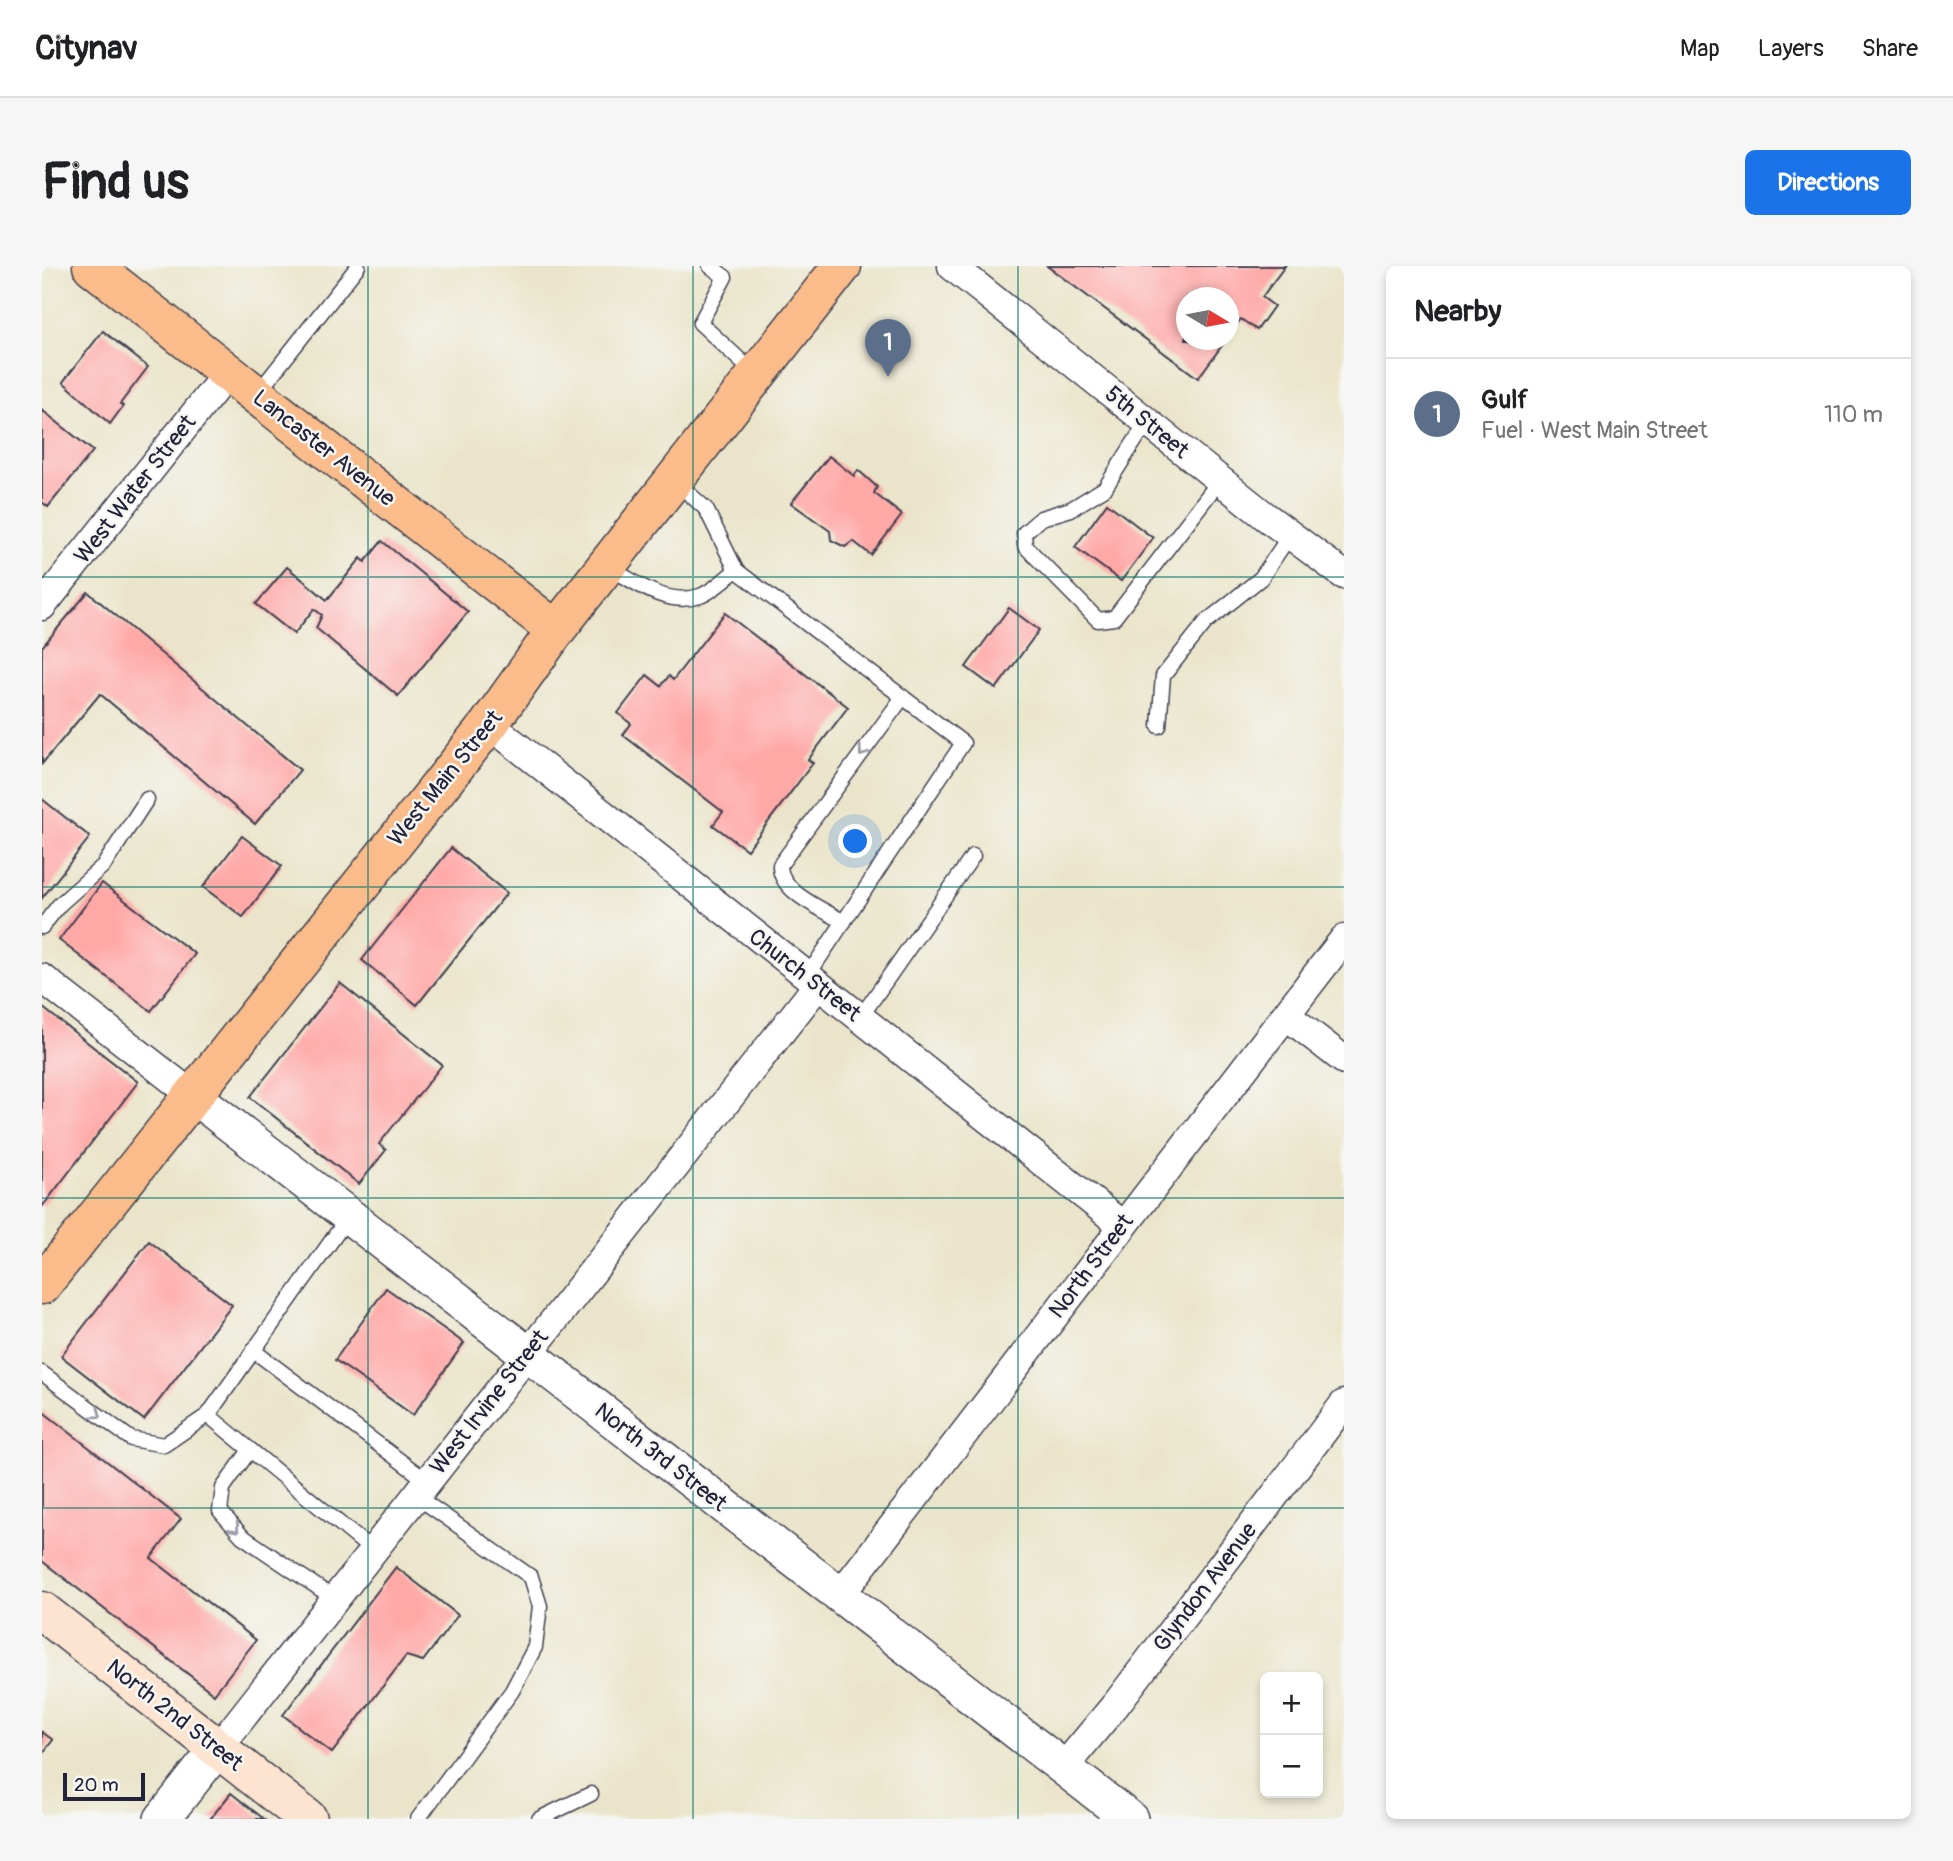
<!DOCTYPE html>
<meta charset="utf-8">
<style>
body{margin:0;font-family:Pangolin,sans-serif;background:#f6f6f6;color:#202124}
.controls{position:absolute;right:21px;bottom:21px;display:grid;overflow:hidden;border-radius:10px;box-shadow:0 4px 10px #0003}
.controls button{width:63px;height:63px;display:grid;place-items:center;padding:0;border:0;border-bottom:2px solid #e0e0e0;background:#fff;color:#202124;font:35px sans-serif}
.compass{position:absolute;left:1134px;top:21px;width:63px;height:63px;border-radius:50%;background:#fff;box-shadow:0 4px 10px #0003;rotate:100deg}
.scale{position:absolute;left:21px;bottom:18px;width:82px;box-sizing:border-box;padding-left:7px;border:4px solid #22223b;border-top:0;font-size:19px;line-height:24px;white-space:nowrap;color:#22223b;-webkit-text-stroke:5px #f6f6f2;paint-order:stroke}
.you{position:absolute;left:814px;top:576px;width:24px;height:24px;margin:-18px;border:5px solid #fff;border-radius:50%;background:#1a73e8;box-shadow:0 0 0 10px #1a73e833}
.badge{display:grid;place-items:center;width:46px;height:46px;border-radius:50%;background:#1a73e8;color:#fff;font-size:23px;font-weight:700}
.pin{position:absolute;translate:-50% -58px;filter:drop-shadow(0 2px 4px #0008)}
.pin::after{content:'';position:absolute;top:37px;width:24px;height:21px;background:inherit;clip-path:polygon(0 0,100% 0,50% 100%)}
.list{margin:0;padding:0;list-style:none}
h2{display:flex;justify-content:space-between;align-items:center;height:91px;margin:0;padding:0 28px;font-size:30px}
h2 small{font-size:23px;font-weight:400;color:#757577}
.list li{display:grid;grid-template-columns:46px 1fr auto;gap:21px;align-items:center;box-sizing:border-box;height:112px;padding:0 28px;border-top:2px solid #e0e0e0}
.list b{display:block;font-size:26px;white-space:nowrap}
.list p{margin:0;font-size:23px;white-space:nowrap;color:#757577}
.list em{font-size:23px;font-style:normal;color:#757577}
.map{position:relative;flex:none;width:1302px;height:1553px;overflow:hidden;border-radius:10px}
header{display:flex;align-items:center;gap:42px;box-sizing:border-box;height:98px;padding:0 35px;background:#fff;border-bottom:2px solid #e0e0e0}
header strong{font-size:33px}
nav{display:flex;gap:38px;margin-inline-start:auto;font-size:24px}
.intro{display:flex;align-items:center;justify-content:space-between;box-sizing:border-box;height:168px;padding:0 42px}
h1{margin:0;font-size:49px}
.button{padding:18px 32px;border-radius:10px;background:#1a73e8;color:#fff;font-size:24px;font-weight:700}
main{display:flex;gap:42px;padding:0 42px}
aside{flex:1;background:#fff;border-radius:10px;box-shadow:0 4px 10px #0003}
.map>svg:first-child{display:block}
.building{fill:#ffa9a7}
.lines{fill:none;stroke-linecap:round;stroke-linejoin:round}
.service-casing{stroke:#403f50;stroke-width:17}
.minor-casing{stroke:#403f50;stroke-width:31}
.tertiary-casing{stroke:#403f50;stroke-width:38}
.secondary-casing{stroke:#403f50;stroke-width:41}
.primary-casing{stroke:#403f50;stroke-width:41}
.service{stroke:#fff;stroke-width:14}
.minor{stroke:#fff;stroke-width:28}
.tertiary{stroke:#fff;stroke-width:35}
.secondary{stroke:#fde4d0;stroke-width:38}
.primary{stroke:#f9bc8a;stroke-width:38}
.oneway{stroke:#9c9ca7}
.grid{fill:none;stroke:#0f766e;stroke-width:2;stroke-opacity:0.55}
.labels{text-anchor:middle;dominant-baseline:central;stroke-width:5;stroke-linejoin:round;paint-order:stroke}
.street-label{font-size:23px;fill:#22223b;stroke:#f6f6f2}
</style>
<header>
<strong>Citynav</strong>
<nav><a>Map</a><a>Layers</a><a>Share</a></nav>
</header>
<div class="intro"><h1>Find us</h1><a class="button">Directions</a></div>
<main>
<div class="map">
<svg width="1302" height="1553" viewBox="0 0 1302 1553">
<rect width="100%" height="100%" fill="#f6f6f2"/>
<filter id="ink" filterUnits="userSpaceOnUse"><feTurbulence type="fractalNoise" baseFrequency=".0143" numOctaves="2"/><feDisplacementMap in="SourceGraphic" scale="14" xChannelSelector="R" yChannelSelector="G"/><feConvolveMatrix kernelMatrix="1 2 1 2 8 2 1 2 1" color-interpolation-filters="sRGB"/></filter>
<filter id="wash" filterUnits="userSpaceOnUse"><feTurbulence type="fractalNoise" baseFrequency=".00686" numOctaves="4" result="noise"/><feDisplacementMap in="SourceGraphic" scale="28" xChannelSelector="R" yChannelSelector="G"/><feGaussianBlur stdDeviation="1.57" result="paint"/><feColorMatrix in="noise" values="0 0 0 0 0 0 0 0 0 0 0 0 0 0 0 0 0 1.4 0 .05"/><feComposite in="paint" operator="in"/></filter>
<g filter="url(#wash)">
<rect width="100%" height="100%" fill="#eae5ca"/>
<g id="blocks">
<g class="building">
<path d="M1005 0H1243L1220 31 1232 40 1215 64 1199 53 1186 70V32H1144V74H1184L1156 112Z"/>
<path d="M61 65 106 101 78 138 81 140 68 158 21 116Z"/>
<path d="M0 144 51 185 6 241 0 236Z"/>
<path d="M787 190 812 210 816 204 835 221 832 227 860 249 829 289 811 275 803 281 789 274 788 265 749 237Z"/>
<path d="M1065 237 1111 272 1079 315 1033 281Z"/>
<path d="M340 275 426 346 356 430 274 362 280 349 272 343 252 368 214 338 245 301 285 334 319 292 323 296Z"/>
<path d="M46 326 258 504 213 558 58 428 0 498V381Z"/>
<path d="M967 342 997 364 954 423 924 401Z"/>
<path d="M683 347 806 441 766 494 771 497 705 584 671 559 681 546 581 469 589 458 576 447 605 409 619 420 627 410 631 414Z"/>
<path d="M0 533 48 571 0 632Z"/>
<path d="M200 570 240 600 201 651 161 621Z"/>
<path d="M409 582 465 627 375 739 320 694Z"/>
<path d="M60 617 153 688 109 745 17 674Z"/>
<path d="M298 717 400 799 337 878 344 884 317 918 208 831Z"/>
<path d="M0 741 96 816 0 941Z"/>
<path d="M107 975 190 1039 102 1154 19 1090Z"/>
<path d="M344 1022 422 1077 371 1149 293 1094Z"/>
<path d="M0 1145 139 1253 109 1292 214 1374 172 1428 0 1295Z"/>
<path d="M354 1301 416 1349 381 1395 364 1390 290 1487 241 1449Z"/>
<path d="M0 1466 11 1474 0 1488Z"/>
<path d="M189 1527 222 1553H168Z"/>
</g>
</g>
</g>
<g filter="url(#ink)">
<use href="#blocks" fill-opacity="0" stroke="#403f50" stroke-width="2"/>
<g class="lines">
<g class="service-casing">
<g id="service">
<path d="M668 0 683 11 658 57 713 108"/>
<path d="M215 128 316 0"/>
<path d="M1105 156 1063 222 1029 243 999 252 982 267 983 280 1056 354 1072 352 1178 214"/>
<path d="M633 215 664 243 694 304 921 477 764 712"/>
<path d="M565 300C593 316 624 341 658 330 670 326 684 312 694 304"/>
<path d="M1117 460 1121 410 1164 356 1219 312 1248 269"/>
<path d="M802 656C781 643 737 626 738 599L861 431"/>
<path d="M0 661 17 639 62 599 105 533"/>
<path d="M818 752 931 590"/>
<path d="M212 1085 385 1215"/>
<path d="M0 1107 89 1173 122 1179 166 1149 307 950"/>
<path d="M166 1149 331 1285"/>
<path d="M208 1184 181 1222 178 1245 200 1270 293 1333"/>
<path d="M374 1230 489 1311 498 1340 493 1381 470 1425 376 1553"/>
<path d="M497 1553 549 1528"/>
</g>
</g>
<g class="minor-casing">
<g id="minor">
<path d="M910 0 1223 250 1302 309"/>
<path d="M0 340 186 106"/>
<path d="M447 458 1080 959"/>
<path d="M0 712 149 828"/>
<path d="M1244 749 1302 794"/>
<path d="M798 1329 1302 673"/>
<path d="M176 1482 775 720"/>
<path d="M1021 1502 1075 1437 1302 1138"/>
</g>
</g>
<g class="tertiary-casing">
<g id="tertiary">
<path d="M149 828 1088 1553"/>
<path d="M120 1553 176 1482"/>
</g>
</g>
<g class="secondary-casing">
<path id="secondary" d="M0 1345 266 1553"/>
</g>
<g class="primary-casing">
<g id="primary">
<path d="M50 0 514 364"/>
<path d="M0 1019 447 458 514 364 800 0"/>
</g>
</g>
<use href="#service" class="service"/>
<use href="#minor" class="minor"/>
<use href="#tertiary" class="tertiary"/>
<use href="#secondary" class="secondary"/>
<use href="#primary" class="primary"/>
</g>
<defs><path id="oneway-chevron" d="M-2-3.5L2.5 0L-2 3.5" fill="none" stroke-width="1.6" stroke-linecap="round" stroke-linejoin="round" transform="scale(1.75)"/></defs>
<g class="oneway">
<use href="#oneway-chevron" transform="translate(821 486) rotate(126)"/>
<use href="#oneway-chevron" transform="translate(55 1148) rotate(36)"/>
<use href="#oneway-chevron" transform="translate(193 1262) rotate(48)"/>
</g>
</g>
<path class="grid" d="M326 0V1553M651 0V1553M976 0V1553M0 311H1302M0 621H1302M0 932H1302M0 1242H1302"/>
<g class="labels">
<g class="street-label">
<text transform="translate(1105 156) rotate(39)">5th Street</text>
<text transform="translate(282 182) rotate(38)">Lancaster Avenue</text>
<text transform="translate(93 223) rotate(-52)">West Water Street</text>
<text transform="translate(403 512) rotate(-51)">West Main Street</text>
<text transform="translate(763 709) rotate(38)">Church Street</text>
<text transform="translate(1049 1000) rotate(-53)">North Street</text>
<text transform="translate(447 1136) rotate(-52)">West Irvine Street</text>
<text transform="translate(619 1191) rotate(38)">North 3rd Street</text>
<text transform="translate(1163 1321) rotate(-53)">Glyndon Avenue</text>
<text transform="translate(133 1449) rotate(38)">North 2nd Street</text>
</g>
</g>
</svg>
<div class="controls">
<button>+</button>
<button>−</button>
</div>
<svg class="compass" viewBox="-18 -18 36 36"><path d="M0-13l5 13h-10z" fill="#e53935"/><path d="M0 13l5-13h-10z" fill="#757577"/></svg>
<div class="scale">20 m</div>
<div class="you"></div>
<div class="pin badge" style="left:846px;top:111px;background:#5c6f8a">1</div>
</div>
<aside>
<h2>Nearby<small></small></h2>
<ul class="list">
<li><span class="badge" style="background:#5c6f8a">1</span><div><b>Gulf</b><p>Fuel · West Main Street</p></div><em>110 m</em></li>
</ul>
</aside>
</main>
